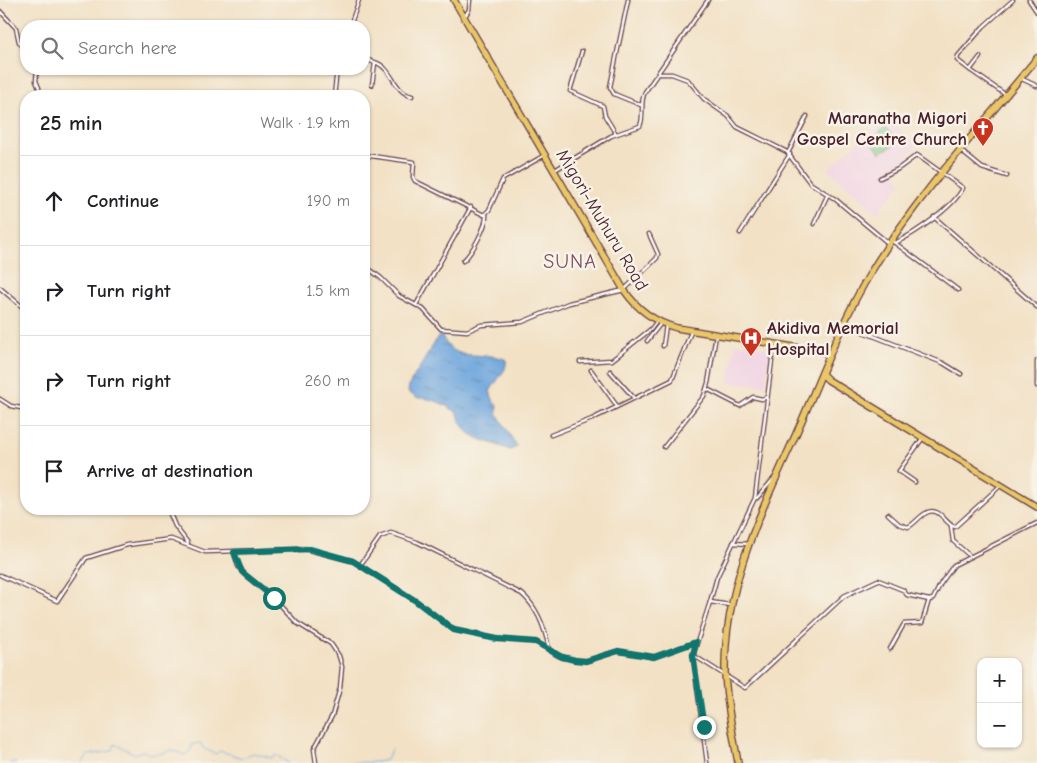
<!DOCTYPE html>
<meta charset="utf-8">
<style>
body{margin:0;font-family:"Comic Neue",sans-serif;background:#f6f6f6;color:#202124}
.controls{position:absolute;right:15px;bottom:15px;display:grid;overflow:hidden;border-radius:10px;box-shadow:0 1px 4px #0004}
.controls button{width:45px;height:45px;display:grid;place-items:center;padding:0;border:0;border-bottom:1px solid #e0e0e0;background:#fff;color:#202124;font:25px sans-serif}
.stop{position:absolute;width:15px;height:15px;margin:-11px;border:4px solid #0f766e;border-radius:50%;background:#fff}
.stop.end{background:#0f766e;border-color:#fff;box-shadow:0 1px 5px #0008}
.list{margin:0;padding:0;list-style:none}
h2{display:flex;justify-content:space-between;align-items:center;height:65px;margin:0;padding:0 20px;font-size:21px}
h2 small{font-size:16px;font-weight:400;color:#757577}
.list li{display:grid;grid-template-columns:32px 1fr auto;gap:15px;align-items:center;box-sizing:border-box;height:90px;padding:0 20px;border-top:1px solid #e0e0e0}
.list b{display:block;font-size:19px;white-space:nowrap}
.list em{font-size:16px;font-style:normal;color:#757577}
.icon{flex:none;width:28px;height:28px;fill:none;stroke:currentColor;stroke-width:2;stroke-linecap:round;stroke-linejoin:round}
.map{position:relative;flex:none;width:1037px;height:763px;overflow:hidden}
.search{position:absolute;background:#fff;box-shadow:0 1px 4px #0004;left:20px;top:20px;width:350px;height:55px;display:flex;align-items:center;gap:12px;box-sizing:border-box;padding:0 18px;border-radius:20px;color:#757577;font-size:19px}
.panel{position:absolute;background:#fff;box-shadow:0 1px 4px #0004;left:20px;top:90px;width:350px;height:425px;border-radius:20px}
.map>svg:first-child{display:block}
.built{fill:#f1d0e3}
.green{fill:#7bc785;stroke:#627358}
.water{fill:url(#water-ripples);stroke:#5c6284}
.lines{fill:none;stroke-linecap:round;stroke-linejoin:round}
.stream{stroke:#6ea6dd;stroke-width:1}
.minor-casing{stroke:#633c42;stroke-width:5}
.trunk-casing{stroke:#633c42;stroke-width:8}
.minor{stroke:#fff;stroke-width:2.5}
.trunk{stroke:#e9c769;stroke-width:5.5}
.route{stroke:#0f766e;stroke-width:6}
.labels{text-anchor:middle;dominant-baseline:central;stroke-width:5;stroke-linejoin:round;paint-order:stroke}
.poi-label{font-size:18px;font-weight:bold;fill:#4a1f2b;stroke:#f7f3e8;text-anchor:end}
.street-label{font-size:18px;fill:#4a1f2b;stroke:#f7f3e8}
.quarter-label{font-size:20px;letter-spacing:1px;fill:#825163;stroke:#f7f3e8}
</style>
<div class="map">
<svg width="1037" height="763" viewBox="0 0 1037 763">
<defs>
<pattern id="water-ripples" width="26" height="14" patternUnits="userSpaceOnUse" patternTransform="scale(1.25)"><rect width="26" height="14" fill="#6ea6dd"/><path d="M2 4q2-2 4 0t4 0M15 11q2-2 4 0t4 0" fill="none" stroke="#5c87b3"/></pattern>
</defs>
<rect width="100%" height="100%" fill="#f7f3e8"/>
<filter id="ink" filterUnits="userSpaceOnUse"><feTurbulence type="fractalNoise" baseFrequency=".02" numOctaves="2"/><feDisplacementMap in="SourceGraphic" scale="10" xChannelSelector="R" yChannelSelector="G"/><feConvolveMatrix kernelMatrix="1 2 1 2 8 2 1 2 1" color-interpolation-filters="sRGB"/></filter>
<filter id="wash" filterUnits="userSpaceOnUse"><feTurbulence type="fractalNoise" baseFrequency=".0096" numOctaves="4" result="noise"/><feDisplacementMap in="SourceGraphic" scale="20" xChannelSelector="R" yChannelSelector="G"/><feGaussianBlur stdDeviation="1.12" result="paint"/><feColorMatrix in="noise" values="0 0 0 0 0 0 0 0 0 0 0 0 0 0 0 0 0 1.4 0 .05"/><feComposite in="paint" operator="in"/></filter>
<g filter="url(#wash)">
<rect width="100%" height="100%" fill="#f2e1c5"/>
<g class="built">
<path d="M887 117 917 146 895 170 901 184 877 213 828 169Z"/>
<path d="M735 343 771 349 765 386 729 382Z"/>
</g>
<path class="green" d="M885 127 899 142 880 153 871 141Z"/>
<path class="water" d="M440 334C444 339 447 347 453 350 467 359 490 352 507 360L505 369 490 391 494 403 498 406 497 413 517 447 510 450C487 440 463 440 458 413 446 405 431 397 417 398L408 392 409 385Z"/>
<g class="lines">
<g class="stream">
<path d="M10 763H16"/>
<path d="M82 763 88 755 112 751 115 744 135 754 143 751C153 757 161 754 171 750L185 755 191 750 192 744 201 743 203 748 216 754 220 751 243 758 253 753 272 758 276 755 288 763"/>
<path d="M345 763 378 762 386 760 392 749"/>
</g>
</g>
</g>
<g filter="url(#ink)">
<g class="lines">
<g class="minor-casing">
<g id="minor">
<path d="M628 0 610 87 614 94 641 105"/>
<path d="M1029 0 1037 12"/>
<path d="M0 11 16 28 19 42 26 50"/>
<path d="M465 16 469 10 470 0"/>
<path d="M350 26 359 0"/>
<path d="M582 51 570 91 603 106 605 116 616 134"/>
<path d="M980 57 970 70 1006 95"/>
<path d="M364 58 375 63 372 85"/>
<path d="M374 62C392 66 394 93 412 96"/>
<path d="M37 69 36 81 39 88"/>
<path d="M970 70 957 60 958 56 983 27 1013 0"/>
<path d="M659 74H672L688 80 704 99 728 116 737 127 787 152 810 183 835 199 888 243"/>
<path d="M1020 78 1037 86"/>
<path d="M334 96 337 69"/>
<path d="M961 151 982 168 1007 176"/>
<path d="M788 153 807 116"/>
<path d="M364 155 414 162 413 177 415 181 484 215 489 210 503 179 545 155"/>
<path d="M555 170 611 136 640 126C645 115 639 103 645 92L708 0"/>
<path d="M880 178 898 169 917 155 963 188C954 207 914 234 895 243L892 241"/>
<path d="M934 217 1037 307"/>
<path d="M814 224 828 194"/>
<path d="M740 233 790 154"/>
<path d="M895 243 958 290"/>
<path d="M463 261C472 253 487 226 486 215"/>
<path d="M364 265 381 278 399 296 423 309 441 329 467 331 481 325 522 322 569 303 624 290 657 258 658 254 649 234"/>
<path d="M0 288 26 310"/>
<path d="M416 305 471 207"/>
<path d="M845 325 943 363 961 374"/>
<path d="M647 341 661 323"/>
<path d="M663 346 666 325"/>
<path d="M1037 361V386"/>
<path d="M580 362 612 360 651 329 657 321"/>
<path d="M591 370 617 406"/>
<path d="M610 371 634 398"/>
<path d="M707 389 740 406 753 397 762 399 767 397"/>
<path d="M0 399 11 406 26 409"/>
<path d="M551 435 592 419 672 380 691 332"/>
<path d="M664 447 704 396 708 383 716 335"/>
<path d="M915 482 899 471 922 439"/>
<path d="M757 498 776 476"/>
<path d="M168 509 175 526 188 543"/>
<path d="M888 514 899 524 908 527C915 524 920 515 928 512 940 507 946 525 955 527L1000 486"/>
<path d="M951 526 953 541 971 557"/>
<path d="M733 543 749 544"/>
<path d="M234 552 238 566 245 575 274 598 297 623 331 644 339 656 342 667 340 688 332 716 314 749 316 763"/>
<path d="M361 564 380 537 391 533 417 542 522 594C538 608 545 628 549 649"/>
<path d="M0 575 57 601 86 558 127 545 171 539 205 552 305 549 353 561 416 601 454 630 497 639 536 642 559 656 575 660 586 661 618 651 654 657 696 642"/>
<path d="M710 602 717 577 755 498 774 344"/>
<path d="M890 649 904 624 922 623 929 600 933 599 941 583 954 565 1037 523"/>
<path d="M693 655 745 688 844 596 878 580 903 590 907 595 929 600"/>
<path d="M707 763 693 655 710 602 730 605"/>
</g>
</g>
<g class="trunk-casing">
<g id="trunk">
<path d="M454 0 624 290C637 309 654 322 677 328L830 353"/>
<path d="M822 374 828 380 1037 507"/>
<path d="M738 763C733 733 726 703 725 672 724 585 761 512 796 434 820 380 840 323 871 272 917 195 981 127 1037 58"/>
</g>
</g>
<use href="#minor" class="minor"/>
<use href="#trunk" class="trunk"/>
</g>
</g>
<g class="lines" filter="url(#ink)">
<path class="route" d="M274 598 242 572 234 552 310 549 353 561 416 601 454 630 497 639 536 642 562 657 575 660 586 661 618 651 654 657 696 642 693 655 704 727"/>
</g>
<defs>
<g id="church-pin" transform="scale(1.125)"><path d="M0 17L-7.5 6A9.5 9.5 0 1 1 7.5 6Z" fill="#c8321e" stroke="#f7f3e8"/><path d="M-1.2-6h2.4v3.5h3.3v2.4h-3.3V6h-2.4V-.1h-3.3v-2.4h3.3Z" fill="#fff"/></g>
<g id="hospital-pin" transform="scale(1.125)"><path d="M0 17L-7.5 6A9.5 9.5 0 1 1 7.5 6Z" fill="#c8321e" stroke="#f7f3e8"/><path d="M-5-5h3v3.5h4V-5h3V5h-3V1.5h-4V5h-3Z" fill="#fff"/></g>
</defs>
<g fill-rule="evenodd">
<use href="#church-pin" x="983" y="128"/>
<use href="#hospital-pin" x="751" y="338"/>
</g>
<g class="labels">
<g class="poi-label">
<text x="967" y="118">Maranatha Migori<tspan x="967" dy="21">Gospel Centre Church</tspan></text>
<text x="767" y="328" text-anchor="start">Akidiva Memorial<tspan x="767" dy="21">Hospital</tspan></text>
</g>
<g class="street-label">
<text transform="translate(602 220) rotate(59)">Migori-Muhuru Road</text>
</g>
<g class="quarter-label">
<text x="570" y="261">SUNA</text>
</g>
</g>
</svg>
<div class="controls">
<button>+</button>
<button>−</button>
</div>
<div class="stop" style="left:274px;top:598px"></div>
<div class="stop end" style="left:704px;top:727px"></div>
<div class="search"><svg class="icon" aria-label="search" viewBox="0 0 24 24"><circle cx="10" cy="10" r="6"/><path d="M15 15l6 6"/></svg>Search here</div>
<section class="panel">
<h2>25 min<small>Walk · 1.9 km</small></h2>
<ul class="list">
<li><svg class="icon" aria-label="ahead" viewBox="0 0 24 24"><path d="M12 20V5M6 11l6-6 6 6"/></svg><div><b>Continue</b></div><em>190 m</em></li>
<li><svg class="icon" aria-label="right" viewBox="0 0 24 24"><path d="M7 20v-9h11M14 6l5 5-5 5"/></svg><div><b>Turn right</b></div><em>1.5 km</em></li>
<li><svg class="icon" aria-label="right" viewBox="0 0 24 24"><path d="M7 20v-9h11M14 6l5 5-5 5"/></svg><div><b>Turn right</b></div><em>260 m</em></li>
<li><svg class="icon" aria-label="arrive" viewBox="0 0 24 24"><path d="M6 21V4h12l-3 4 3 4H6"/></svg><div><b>Arrive at destination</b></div></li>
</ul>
</section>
</div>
